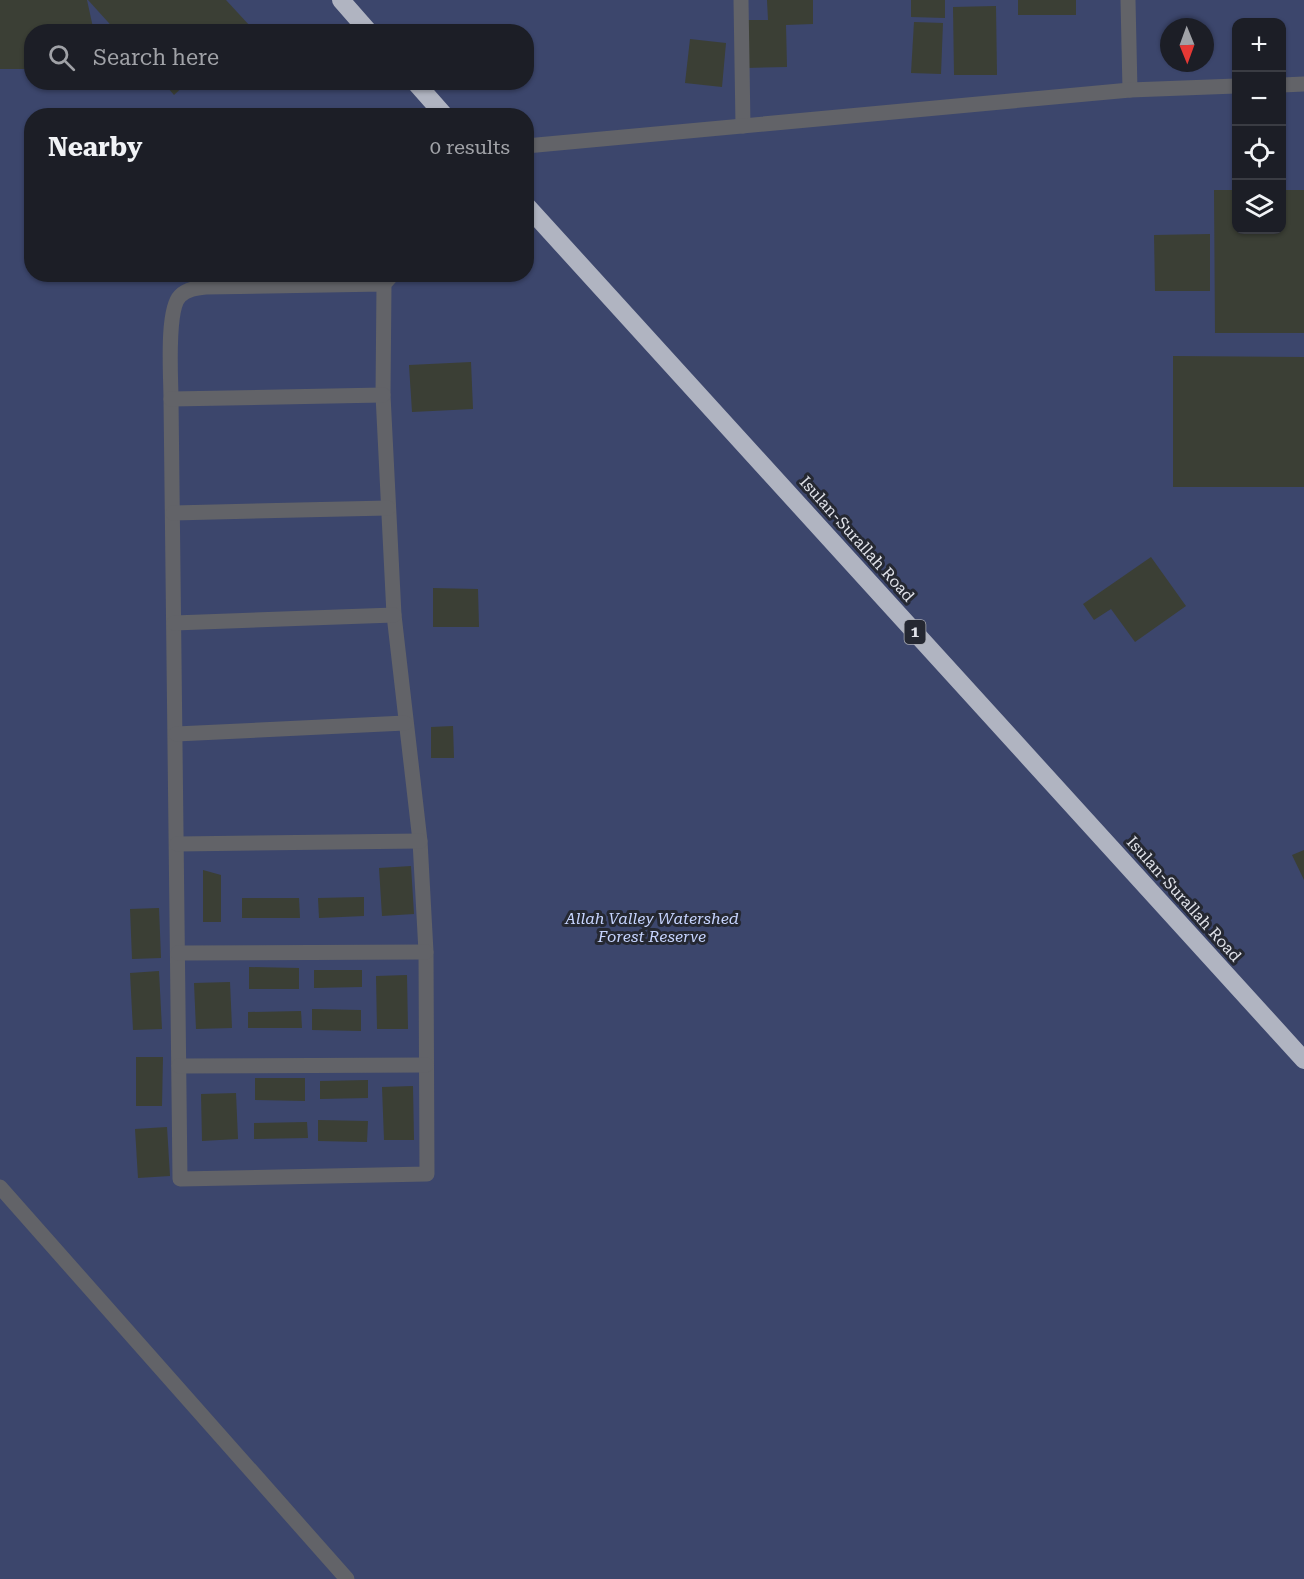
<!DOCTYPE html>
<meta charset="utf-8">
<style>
body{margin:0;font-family:"Roboto Serif",serif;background:#25272e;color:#f1f3f6}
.controls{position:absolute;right:18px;top:18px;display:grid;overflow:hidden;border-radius:12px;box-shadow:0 2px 4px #0004}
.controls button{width:54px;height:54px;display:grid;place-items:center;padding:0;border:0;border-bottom:2px solid #3a3c43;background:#1c1e26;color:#f1f3f6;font:30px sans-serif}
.compass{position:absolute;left:1160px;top:18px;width:54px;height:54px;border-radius:50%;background:#1c1e26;box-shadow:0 2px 4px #0004;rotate:179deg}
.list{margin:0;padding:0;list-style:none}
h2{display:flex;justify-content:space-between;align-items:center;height:78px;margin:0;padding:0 24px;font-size:26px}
h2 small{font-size:20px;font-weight:400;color:#a0a2a7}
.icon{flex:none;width:33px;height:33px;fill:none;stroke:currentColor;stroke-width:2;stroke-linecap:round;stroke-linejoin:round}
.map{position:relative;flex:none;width:1304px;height:1579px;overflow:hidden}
.search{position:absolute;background:#1c1e26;box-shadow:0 2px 4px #0004;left:24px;top:24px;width:510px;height:66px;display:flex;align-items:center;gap:15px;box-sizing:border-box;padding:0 21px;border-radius:24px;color:#a0a2a7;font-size:22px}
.panel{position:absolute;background:#1c1e26;box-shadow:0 2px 4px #0004;left:24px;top:108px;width:510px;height:174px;border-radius:24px}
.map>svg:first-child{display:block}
.green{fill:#3c466c;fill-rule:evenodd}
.building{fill:#3b3f35}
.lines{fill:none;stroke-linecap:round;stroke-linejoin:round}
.minor{stroke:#626368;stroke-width:15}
.highway{stroke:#b0b4c1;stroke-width:18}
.labels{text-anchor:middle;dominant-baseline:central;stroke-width:6;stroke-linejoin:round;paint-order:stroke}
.shield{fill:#252832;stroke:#a9abb3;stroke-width:1.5}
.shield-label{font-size:15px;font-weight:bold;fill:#e1e3ea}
.street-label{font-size:16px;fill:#e1e3ea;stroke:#252832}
.park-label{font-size:16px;font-style:italic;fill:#c6d4fe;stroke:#252832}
</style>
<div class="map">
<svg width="1304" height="1579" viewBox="0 0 1304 1579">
<rect width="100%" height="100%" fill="#252832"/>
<path class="green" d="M0 0H1304V1579H0ZM1236 22H1282V230H1236ZM1169 27H1205V63H1169ZM32 32H526V82H32ZM32 116H526V274H32Z"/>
<g class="building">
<path d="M0 0H87L94 32H32V69H0Z"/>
<path d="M88 0H226L250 26 244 32H117Z"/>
<path d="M767 0H813V24L786 25 787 67 746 68 745 20H768Z"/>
<path d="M911 0H945V18L911 17Z"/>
<rect x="1018" y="0" width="58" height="15"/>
<path d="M996 6 997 75H954L953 7Z"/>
<path d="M914 22 943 23 941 74 911 73Z"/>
<path d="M690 39 726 43 722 87 685 83Z"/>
<path d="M163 82H188L174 95Z"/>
<path d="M1214 190H1236V230H1282V190H1304V333H1215Z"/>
<path d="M1210 234V291H1155L1154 235Z"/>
<path d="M1173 356 1304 357V487H1173Z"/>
<path d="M471 362 473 409 412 412 409 365Z"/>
<path d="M1151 557 1186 606 1135 642 1111 609 1094 620 1083 604Z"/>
<path d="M433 588 478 589 479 627H433Z"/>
<path d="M453 726 454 758H431V727Z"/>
<path d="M1304 850V880L1292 855Z"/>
<path d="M411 866 414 914 382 916 379 868Z"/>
<path d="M203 870 221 875V922H203Z"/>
<path d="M364 897V916L319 918 318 898Z"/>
<path d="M242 898H299L300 918H242Z"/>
<path d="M159 908 161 958 132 959 130 909Z"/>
<path d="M249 967 299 968V989H249Z"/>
<path d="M314 970H362V987L314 988Z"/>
<path d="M159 971 162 1029 133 1030 130 973Z"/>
<path d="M407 975 408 1029H377L376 976Z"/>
<path d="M230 982 232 1028 196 1029 194 983Z"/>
<path d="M312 1009 361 1010V1031L312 1030Z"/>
<path d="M301 1011 302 1028H248V1012Z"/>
<path d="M136 1057H163L162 1106H136Z"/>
<path d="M255 1078H305V1101L255 1100Z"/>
<path d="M368 1080V1098L320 1099V1081Z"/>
<path d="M413 1086 414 1140H384L382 1087Z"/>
<path d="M236 1093 238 1139 202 1141 201 1094Z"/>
<path d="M318 1120 368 1121 367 1142 318 1141Z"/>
<path d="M307 1122 308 1138 254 1139V1123Z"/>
<path d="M167 1127 170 1176 138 1178 135 1129Z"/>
</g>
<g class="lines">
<g class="minor">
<path d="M741 0 743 126"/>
<path d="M1128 0 1130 90"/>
<path d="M1282 85 1304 84"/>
<path d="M526 146 1130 90 1236 86"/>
<path d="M384 284 206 287C197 288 187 289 180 296 166 310 171 378 171 399L180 1179 427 1174 426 952 420 841 394 615 383 395 384 284 393 274"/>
<path d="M171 399 383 395"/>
<path d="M173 513 388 508"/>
<path d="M174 623 394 615"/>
<path d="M176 734 405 723"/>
<path d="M177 844 420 841"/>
<path d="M178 953 426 952"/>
<path d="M179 1066 426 1065"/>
<path d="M0 1187 347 1579"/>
</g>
<g class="highway">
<path d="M341 0 369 32"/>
<path d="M415 82 445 116"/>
<path d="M526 205 1304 1060"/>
</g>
</g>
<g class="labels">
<rect class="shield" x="904.5" y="620" width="21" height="24" rx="4.5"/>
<g class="shield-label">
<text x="915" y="632">1</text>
</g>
<g class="street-label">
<text transform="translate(857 539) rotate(48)">Isulan-Surallah Road</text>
<text transform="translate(1184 899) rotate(48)">Isulan-Surallah Road</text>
</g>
<g class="park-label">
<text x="652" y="918">Allah Valley Watershed<tspan x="652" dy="18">Forest Reserve</tspan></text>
</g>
</g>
</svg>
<div class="controls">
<button>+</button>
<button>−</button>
<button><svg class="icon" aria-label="locate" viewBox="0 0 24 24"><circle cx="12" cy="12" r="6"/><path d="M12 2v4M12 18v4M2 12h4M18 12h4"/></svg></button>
<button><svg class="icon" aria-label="layers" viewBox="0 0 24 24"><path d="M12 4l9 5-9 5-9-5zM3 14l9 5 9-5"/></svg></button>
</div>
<svg class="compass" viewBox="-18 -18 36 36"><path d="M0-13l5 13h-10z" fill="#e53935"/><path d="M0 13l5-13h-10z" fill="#a0a2a7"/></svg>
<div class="search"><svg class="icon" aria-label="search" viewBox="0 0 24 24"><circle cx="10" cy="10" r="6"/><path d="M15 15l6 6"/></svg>Search here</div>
<section class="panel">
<h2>Nearby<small>0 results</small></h2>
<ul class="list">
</ul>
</section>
</div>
